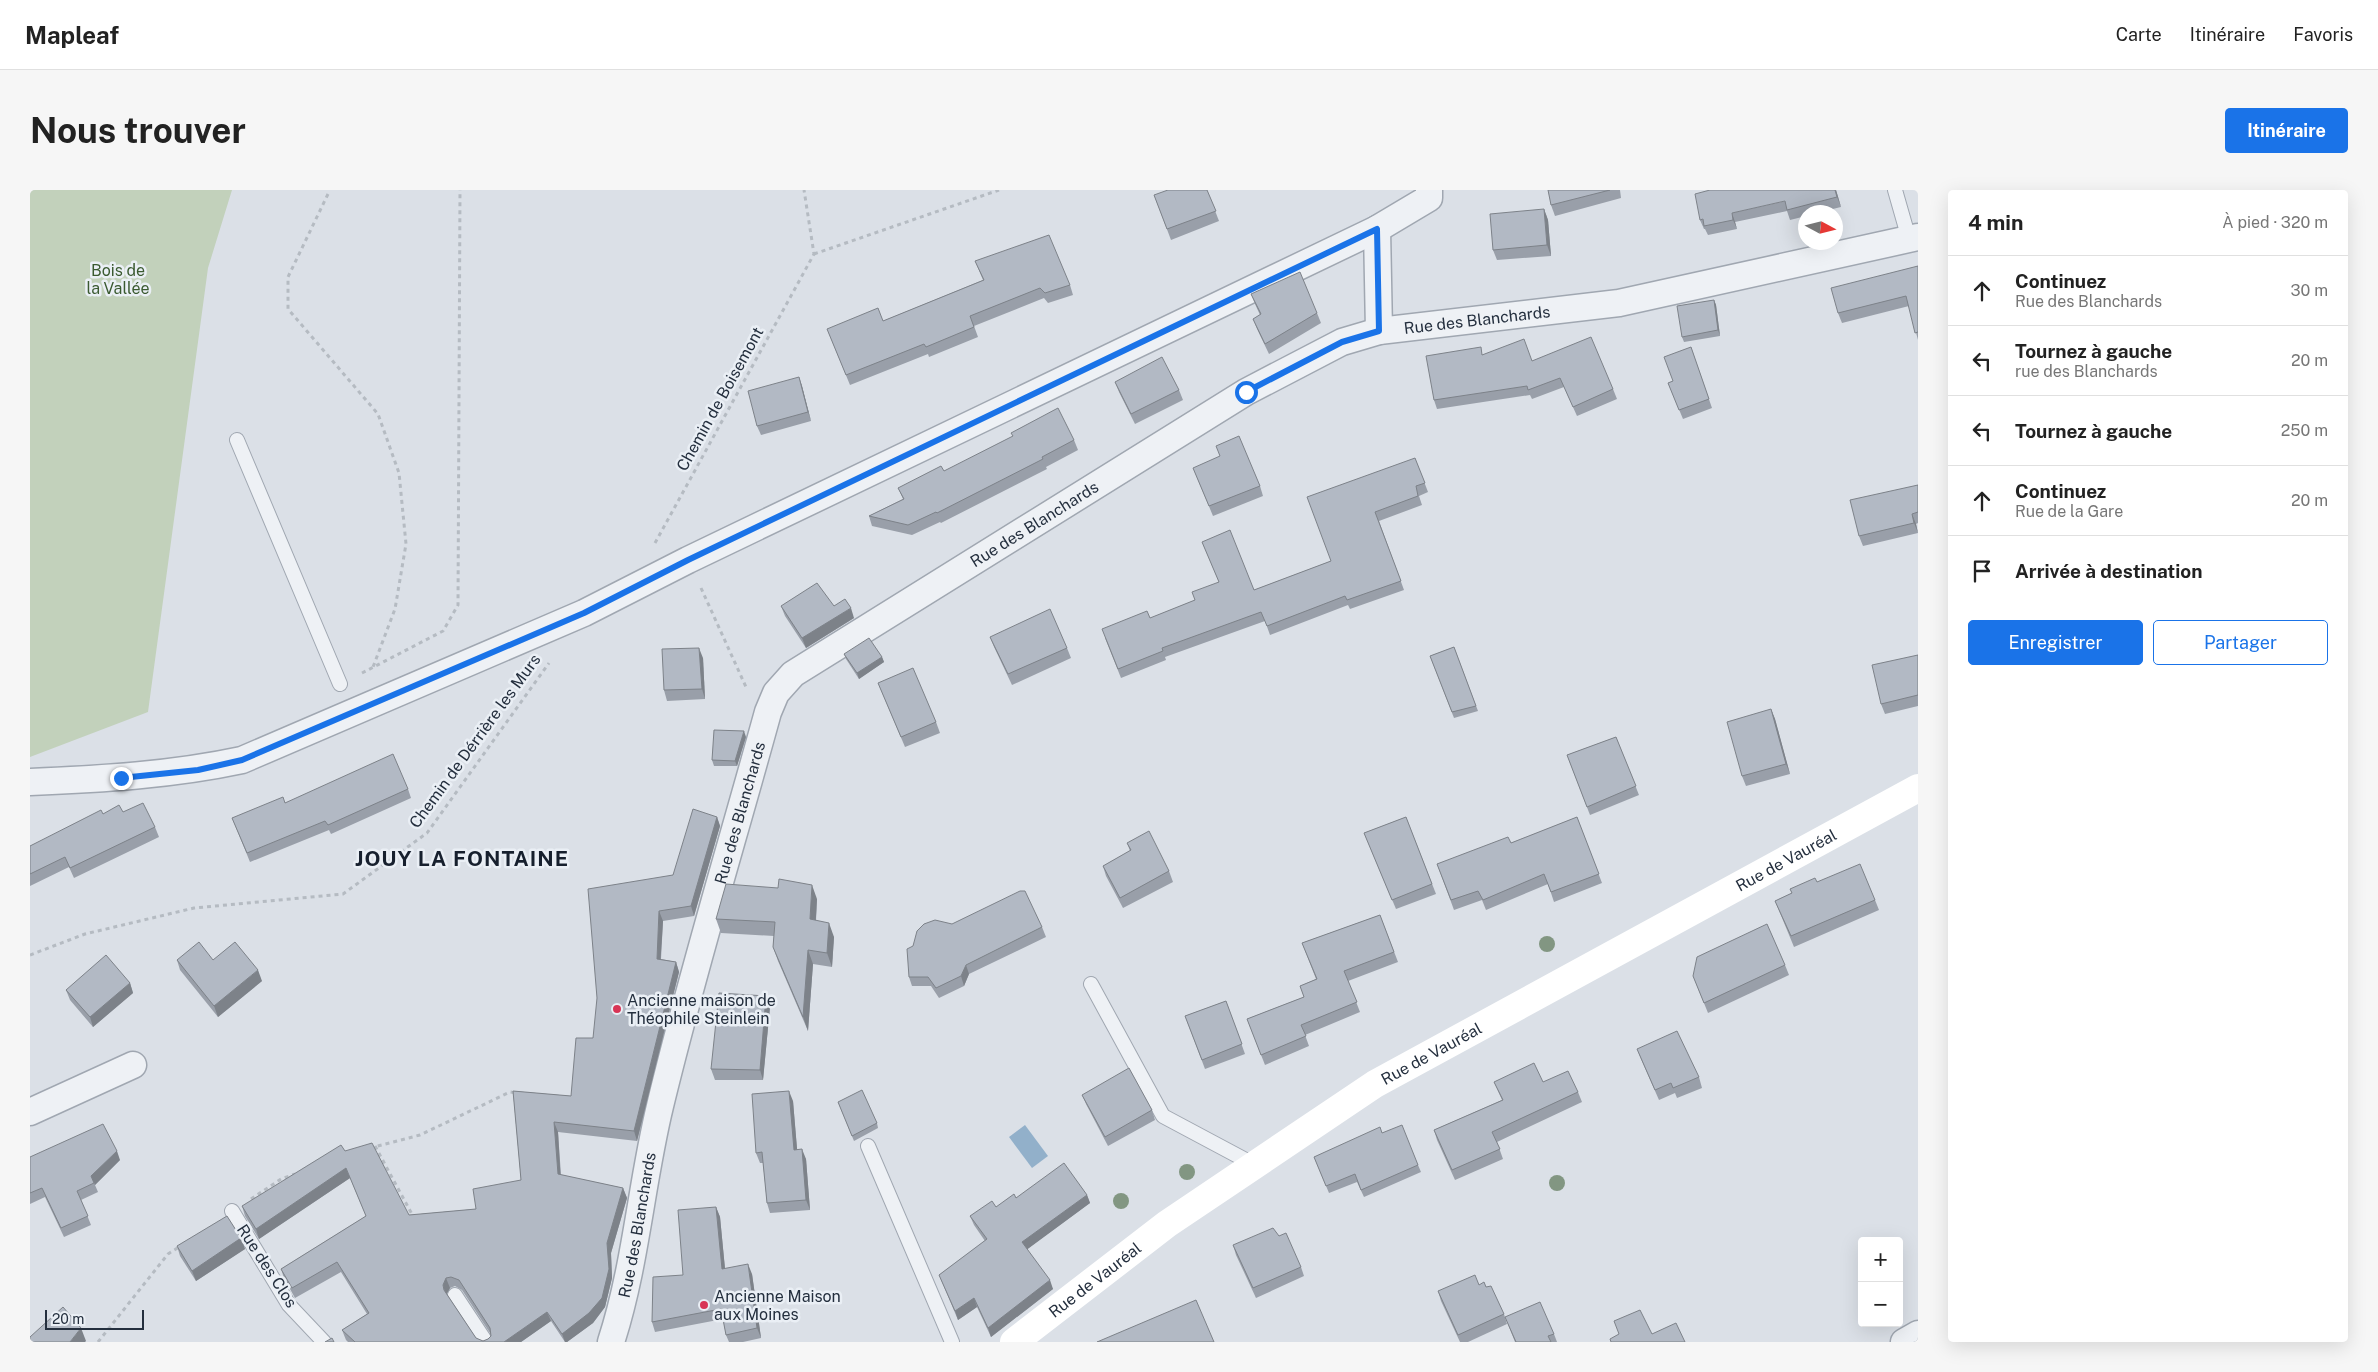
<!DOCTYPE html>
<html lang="fr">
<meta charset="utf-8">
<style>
body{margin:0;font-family:"Public Sans",sans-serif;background:#f6f6f6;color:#222}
.controls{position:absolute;right:15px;bottom:15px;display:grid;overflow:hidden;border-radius:5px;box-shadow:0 5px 20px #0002}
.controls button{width:45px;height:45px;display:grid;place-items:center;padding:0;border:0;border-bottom:1px solid #e0e0e0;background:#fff;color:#222;font:25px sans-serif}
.compass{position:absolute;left:1768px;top:15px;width:45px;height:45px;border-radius:50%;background:#fff;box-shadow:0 5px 20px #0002;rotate:97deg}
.scale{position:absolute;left:15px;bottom:12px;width:99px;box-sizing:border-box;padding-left:5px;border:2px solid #242f3e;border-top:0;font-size:14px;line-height:18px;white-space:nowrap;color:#242f3e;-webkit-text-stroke:4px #eaeff5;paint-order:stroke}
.stop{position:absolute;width:15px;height:15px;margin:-11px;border:4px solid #1a73e8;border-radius:50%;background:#fff}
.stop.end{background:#1a73e8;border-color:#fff;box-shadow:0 1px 5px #0008}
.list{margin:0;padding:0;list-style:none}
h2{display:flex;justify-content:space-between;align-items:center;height:65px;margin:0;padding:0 20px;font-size:21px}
h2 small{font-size:16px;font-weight:400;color:#767676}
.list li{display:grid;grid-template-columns:32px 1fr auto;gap:15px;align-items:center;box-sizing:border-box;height:70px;padding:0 20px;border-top:1px solid #e0e0e0}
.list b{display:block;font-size:19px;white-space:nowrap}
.list p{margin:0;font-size:16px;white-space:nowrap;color:#767676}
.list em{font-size:16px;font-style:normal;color:#767676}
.actions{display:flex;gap:10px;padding:15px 20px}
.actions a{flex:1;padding:11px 0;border:1px solid #1a73e8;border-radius:5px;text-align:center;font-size:18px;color:#1a73e8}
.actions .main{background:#1a73e8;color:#fff}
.icon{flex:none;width:28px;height:28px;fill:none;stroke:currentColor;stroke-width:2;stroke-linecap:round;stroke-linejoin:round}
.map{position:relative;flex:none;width:1888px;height:1152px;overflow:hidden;border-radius:5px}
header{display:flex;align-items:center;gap:30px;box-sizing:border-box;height:70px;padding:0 25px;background:#fff;border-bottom:1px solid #e0e0e0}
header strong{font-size:24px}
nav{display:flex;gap:28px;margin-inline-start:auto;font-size:18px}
.intro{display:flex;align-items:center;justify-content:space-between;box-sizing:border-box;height:120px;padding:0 30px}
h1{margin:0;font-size:35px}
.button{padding:12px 22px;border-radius:5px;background:#1a73e8;color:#fff;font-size:18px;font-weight:700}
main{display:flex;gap:30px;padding:0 30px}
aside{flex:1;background:#fff;border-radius:5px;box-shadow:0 5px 20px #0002}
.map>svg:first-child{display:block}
.green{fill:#c2d1bb}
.water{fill:#92b0ca}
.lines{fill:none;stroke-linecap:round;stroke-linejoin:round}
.lane-casing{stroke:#a0a7b1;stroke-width:16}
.street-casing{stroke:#a0a7b1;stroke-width:29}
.path{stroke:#b5bbc2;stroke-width:3;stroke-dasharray:4 4;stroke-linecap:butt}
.lane{stroke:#eef1f5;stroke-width:14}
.street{stroke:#eef1f5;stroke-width:26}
.secondary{stroke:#fff;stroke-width:28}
.tree{fill:#829682}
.wall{fill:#999fa9;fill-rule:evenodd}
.shaded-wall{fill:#7d8289}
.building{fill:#b2b9c4;stroke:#7d8289;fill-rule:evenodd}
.route{stroke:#1a73e8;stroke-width:6}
.poi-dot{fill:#d83455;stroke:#eaeff5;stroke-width:2}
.labels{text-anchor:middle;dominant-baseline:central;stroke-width:5;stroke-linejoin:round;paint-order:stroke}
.park-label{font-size:16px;fill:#3a5a30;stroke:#eaeff5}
.street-label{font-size:16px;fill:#242f3e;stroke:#eaeff5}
.poi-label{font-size:16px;fill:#242f3e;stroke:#eaeff5;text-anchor:start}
.district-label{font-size:21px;font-weight:bold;letter-spacing:1px;fill:#17202e;stroke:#eaeff5}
</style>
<header>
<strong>Mapleaf</strong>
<nav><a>Carte</a><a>Itinéraire</a><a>Favoris</a></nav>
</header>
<div class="intro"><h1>Nous trouver</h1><a class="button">Itinéraire</a></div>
<main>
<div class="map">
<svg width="1888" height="1152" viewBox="0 0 1888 1152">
<rect width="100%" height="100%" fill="#dbe0e7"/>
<path class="green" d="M0 0H202L178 78 118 522 0 567Z"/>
<path class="water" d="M995 935 1018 966 1002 978 979 947Z"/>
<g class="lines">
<g class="lane-casing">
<g id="lane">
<path d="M1865 0 1879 49"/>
<path d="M207 250 310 494"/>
<path d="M1061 794 1133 926 1223 974"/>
<path d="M838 956 922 1152"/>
<path d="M202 1021 259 1115 294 1152"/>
<path d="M425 1105 456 1152"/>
</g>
</g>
<g class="street-casing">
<g id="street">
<path d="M1347 39 1349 141"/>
<path d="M0 592C71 589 142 585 212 570L554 423 658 370 1347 39 1399 8V0"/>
<path d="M0 922 103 875"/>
<path id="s1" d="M581 1152C606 1075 611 994 630 916 662 783 702 653 738 522L746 503 763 484 1216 202 1312 152 1349 141 1589 113 1888 47"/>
<path d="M1874 1152 1888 1144"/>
</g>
</g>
<g class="path">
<path d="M298 4 258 87V119L348 224 369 283 376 354 365 419 343 477"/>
<path d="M784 64 969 0"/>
<path d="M625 353 784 64 774 0"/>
<path d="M671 398 716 497"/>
<path d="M332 483 413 441 428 415 430 0"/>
<path d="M0 765 55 744 164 718 313 704 397 643 519 473"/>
<path d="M345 956 384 1028"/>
<path d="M340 958 390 945 480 902 487 903"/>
<path d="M221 1009 251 989 265 984"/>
<path d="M68 1152 138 1064 149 1057"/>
</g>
<use href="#lane" class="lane"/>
<use href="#street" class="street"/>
<path class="secondary" id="s2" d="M984 1152 1137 1034 1345 894 1888 598"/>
</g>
<g class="tree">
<circle cx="1517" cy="754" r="8"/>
<circle cx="1157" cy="982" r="8"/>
<circle cx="1527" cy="993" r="8"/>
<circle cx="1091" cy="1011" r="8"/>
</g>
<g class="wall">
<path d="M1177 0 1189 31 1141 50 1124 5Z"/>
<path d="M1518 0H1590L1591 8 1525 26 1521 15Z"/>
<path d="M1806 0 1811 17 1790 22H1776V26L1760 30 1757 21 1705 32 1707 39 1678 45 1675 39H1674L1670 30Z"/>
<path d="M1514 19 1518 30 1521 66 1467 70 1463 60Z"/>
<path d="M945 71 1040 95 1043 105 1018 113 1014 108 944 136 948 147 899 167 898 164 820 195 797 139 853 131 953 90Z"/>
<path d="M1888 76V150L1879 116 1812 133 1808 123Z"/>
<path d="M1221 104 1287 123 1291 133 1239 164 1227 139 1223 129 1230 125 1225 114Z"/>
<path d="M1684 110 1686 115 1690 146 1654 152 1652 147Z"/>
<path d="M1661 157 1682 218 1653 229 1638 193 1643 191Z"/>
<path d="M1453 165 1502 171 1583 199 1587 209 1547 226 1534 197 1502 209 1500 205 1407 219 1404 210Z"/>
<path d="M769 187 772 196 781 231 731 245 727 236Z"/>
<path d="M1085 192 1149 200 1153 210 1105 234 1089 202Z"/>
<path d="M1044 250 1048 260 1016 277 1017 279 911 333 910 332 882 345 842 336 839 326 873 309 868 298 914 281Z"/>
<path d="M1385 268 1398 302 1389 306 1392 315 1349 331 1374 400 1320 419 1318 415 1240 445 1235 431 1135 467 1136 470 1091 488 1075 448 1165 410 1189 392 1172 352 1224 400 1301 371Z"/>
<path d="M1163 278 1230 296 1233 306 1183 326Z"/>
<path d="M1888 295V333L1886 334 1888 343 1833 356 1829 346Z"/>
<path d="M751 416H804L824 428 776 458 755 426Z"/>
<path d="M960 447 1037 458 1041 468 982 495 964 457Z"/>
<path d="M1424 457 1448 521 1424 528 1400 466Z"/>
<path d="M814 464 852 467 854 472 829 489 816 469Z"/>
<path d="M1888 465V516L1855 524 1851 514Z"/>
<path d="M673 468 675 509 637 511 634 500Z"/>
<path d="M848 493 906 532 910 543 875 557Z"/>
<path d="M1741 519 1745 529 1760 584 1716 596 1712 586Z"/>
<path d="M716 547 707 576H684L682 570Z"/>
<path d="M1586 547 1609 605 1560 625 1537 565Z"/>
<path d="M378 599 381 608 301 644 299 640 220 672 202 628 255 613Z"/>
<path d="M93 622 125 637 129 647 44 688 39 677 0 696V656L73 624Z"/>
<path d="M687 627 690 636 664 726 633 731 631 769 646 772 649 782 607 951 528 942 531 985 593 998 597 1008 581 1063 582 1088 575 1117 563 1133 537 1152H535L521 1131 491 1152H318L316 1150 312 1140 337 1124 311 1082 265 1108 254 1088 251 1079 336 1026 320 988 229 1049 215 1026 212 1016 315 961 379 1025 446 1019 491 990 483 901 541 906 563 848 643 685ZM425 1096 432 1100 460 1143 461 1146 458 1149 453 1151 446 1148 417 1104 420 1098Z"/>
<path d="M1376 627 1406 704 1366 719 1334 643Z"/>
<path d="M1547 627 1572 693 1524 712 1518 694 1456 720 1452 710 1424 720 1407 674 1481 653Z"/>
<path d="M1097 653 1139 681 1143 692 1093 718 1076 686 1073 676 1100 661Z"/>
<path d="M1787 692 1845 710 1849 720 1764 757 1745 711 1762 703 1760 699Z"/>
<path d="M787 709 786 731 804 747 802 777 783 774 778 841 748 771 743 757 744 746 691 743 686 729Z"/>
<path d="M1350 725 1368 772 1318 791 1330 822 1275 845 1279 856 1235 875 1217 829 1274 807 1270 796 1286 789 1272 753Z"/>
<path d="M922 734 1012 737 1016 747 939 784 934 796 909 808 901 796H882L879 787Z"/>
<path d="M147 770H183L232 791 188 827 150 780Z"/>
<path d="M1755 775 1759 785 1678 823 1663 786Z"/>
<path d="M100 793 103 803 63 837 40 810 36 800Z"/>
<path d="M736 806 740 817 733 890H685L681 879Z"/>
<path d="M1196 811 1215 864 1175 879 1155 826Z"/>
<path d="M1607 859 1669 887 1672 898 1647 908 1645 903 1629 910 1611 869Z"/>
<path d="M1464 892H1513L1548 902 1552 912 1467 952 1473 969 1425 990 1407 950 1404 940 1472 910Z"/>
<path d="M1052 905 1122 920 1125 930 1078 956 1056 914Z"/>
<path d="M763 911 767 960 776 969 780 1020 740 1023 737 1013 733 973H730L726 963Z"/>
<path d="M808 912 847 933 848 938 824 951Z"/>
<path d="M1352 943 1388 975 1391 982 1334 1007 1327 992 1299 1003 1284 967Z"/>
<path d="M0 967 90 970 65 995 68 1002 51 1010 61 1035 34 1047 15 1007 0 1014Z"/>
<path d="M1057 1005 1060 1013 997 1059 1023 1099 961 1147 947 1117 928 1130 909 1085 955 1051 944 1035 940 1026 966 1017 986 1008Z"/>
<path d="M686 1017 690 1027 695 1079 722 1084 731 1148 713 1152H699L696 1145 693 1129 625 1142 622 1132 653 1085Z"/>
<path d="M211 1048 215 1059 166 1091 150 1066 147 1056Z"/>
<path d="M1203 1055 1271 1077 1274 1086 1226 1108 1206 1065Z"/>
<path d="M1449 1095 1456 1097 1474 1124 1477 1134 1438 1152H1430L1411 1111 1408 1101Z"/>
<path d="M1475 1127 1524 1144 1527 1152H1485Z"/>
</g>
<g class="shaded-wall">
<path d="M1805 0H1806L1811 17 1807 7Z"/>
<path d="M1514 19 1518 30 1521 66 1517 55Z"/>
<path d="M1702 23 1705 32 1707 39 1703 30Z"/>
<path d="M1684 110 1686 115 1690 146 1688 140Z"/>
<path d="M769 187 772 196 781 231 778 222Z"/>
<path d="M1882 324 1886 334 1888 343 1884 333Z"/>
<path d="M821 418 824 428 776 458 772 448Z"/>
<path d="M669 458 673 468 675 509 672 499Z"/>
<path d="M852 467 854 472 829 489 827 483Z"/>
<path d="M1741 519 1745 529 1760 584 1756 574Z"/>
<path d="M714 541 716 547 707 576 705 571Z"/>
<path d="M687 627 690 636 664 726 661 716Z"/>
<path d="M782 695 787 709 785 743 780 729Z"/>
<path d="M629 721 633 731 630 778 627 769Z"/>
<path d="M799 733 804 747 802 777 797 763Z"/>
<path d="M778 760 783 774 778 841 773 827Z"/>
<path d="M646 772 649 782 607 951 604 941Z"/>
<path d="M936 775 939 784 934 796 931 786Z"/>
<path d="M228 780 232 791 188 827 184 816Z"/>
<path d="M100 793 103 803 63 837 60 827Z"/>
<path d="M736 806 740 817 733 890 730 880Z"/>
<path d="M759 901 763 911 768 970 764 960Z"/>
<path d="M524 932 528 942 531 994 528 984Z"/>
<path d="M772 959 776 969 780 1020 776 1010Z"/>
<path d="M87 961 90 970 65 995 61 986Z"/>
<path d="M316 978 320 988 229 1049 226 1039Z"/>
<path d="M593 998 597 1008 581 1063 582 1088 575 1117 563 1133 537 1152H535L532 1144 577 1053Z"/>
<path d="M1057 1005 1060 1013 995 1061 992 1052Z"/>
<path d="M686 1017 690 1027 696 1089 692 1079Z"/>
<path d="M211 1048 215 1059 166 1091 162 1081Z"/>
<path d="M718 1074 722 1084 731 1148 727 1138Z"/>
<path d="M416 1088 420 1098 416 1105 413 1095Z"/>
<path d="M1020 1090 1023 1099 961 1147 958 1138Z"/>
<path d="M944 1108 947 1117 928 1130 925 1121Z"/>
<path d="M517 1122 521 1131 491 1152H474Z"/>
<path d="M51 1138 56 1151 55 1152H40Z"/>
</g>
<g class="building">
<path d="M1138 0H1177L1186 21 1137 39 1124 5Z"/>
<path d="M1518 0H1580L1521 15Z"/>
<path d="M1680 0H1805L1807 7 1757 20 1755 11 1702 23 1703 30 1674 36 1673 29 1670 30 1665 4Z"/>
<path d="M1514 19 1517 55 1463 60 1460 24Z"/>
<path d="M1019 45 1040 95 1015 103 1010 98 940 126 944 137 896 157 894 154 816 185 797 139 848 118 853 131 954 90 945 71Z"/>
<path d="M1888 76V142L1885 143 1876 106 1808 123 1801 98Z"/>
<path d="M1270 82 1287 123 1235 154 1223 129 1231 124 1221 104Z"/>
<path d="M1684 110 1688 140 1652 147 1647 116Z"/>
<path d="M1561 147 1583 199 1543 217 1530 188 1498 200 1497 196 1404 210 1396 166 1451 157 1452 165 1494 149 1502 171Z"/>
<path d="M1661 157 1679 209 1649 220 1638 193 1643 191 1634 167Z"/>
<path d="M1132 167 1149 200 1101 224 1085 192Z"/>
<path d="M769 187 778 222 727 236 718 201Z"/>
<path d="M1028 218 1044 250 1012 267 1013 269 907 323 906 322 878 335 839 326 874 309 868 298 911 276 914 281 983 246 981 243Z"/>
<path d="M1209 246 1230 296 1179 316 1163 278 1190 266 1186 256Z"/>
<path d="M1385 268 1395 293 1386 296 1388 306 1345 322 1371 391 1317 410 1315 406 1237 436 1231 422 1132 458 1133 461 1088 479 1072 439 1117 421 1120 428 1165 410 1162 402 1189 392 1172 352 1200 340 1224 400 1301 371 1277 307Z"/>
<path d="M1888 295V322L1882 324 1884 333 1829 346 1820 310Z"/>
<path d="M787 393 804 416 815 409 821 418 772 448 751 416Z"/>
<path d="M1020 419 1037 458 978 484 960 447Z"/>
<path d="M839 448 852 467 827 483 814 464Z"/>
<path d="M1424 457 1446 516 1422 522 1400 466Z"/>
<path d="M669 458 672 499 634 500 632 459Z"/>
<path d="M1888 465V505L1851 514 1842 475Z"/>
<path d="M883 478 906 532 871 547 848 493Z"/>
<path d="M1741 519 1756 574 1712 586 1697 532Z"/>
<path d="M684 540 714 541 705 571 682 570Z"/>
<path d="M1586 547 1606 596 1557 617 1537 565Z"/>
<path d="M363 564 378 599 298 635 295 631 217 663 202 628 253 607 255 613Z"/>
<path d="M113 613 125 637 40 678 35 667 0 684V656L71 620 73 624 89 615 93 622Z"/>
<path d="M663 619 687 627 661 716 629 721 627 769 646 772 604 941 524 932 528 984 593 998 577 1053 579 1079 572 1108 559 1123 532 1144 517 1122 474 1152H325L312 1140 339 1123 307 1072 262 1098 251 1079 336 1026 316 978 226 1039 212 1016 311 955 315 961 342 953 379 1025 446 1019 443 999 491 990 483 901 541 906 546 848H563L567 808 558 699 643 685ZM421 1087 429 1090 460 1138 461 1146 458 1149 453 1151 446 1148 414 1100 413 1095 416 1088Z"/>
<path d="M1376 627 1402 694 1362 710 1334 643Z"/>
<path d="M1547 627 1569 684 1521 702 1514 684 1453 710 1448 701 1421 710 1407 674 1478 647 1481 653Z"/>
<path d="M1119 641 1139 681 1090 708 1073 676 1101 660 1097 653Z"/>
<path d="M1830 674 1845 710 1761 746 1745 711 1762 703 1760 699 1785 688 1787 692Z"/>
<path d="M749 689 782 695 780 729 799 733 797 763 778 760 773 827 743 757 745 732 686 729 696 694 748 698Z"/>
<path d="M990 701H995L1012 737 936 775 931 786 906 798 898 787H879L877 759 883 756 887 741 894 734 905 730 922 734Z"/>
<path d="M1350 725 1364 762 1314 781 1327 812 1271 835 1276 846 1231 865 1217 829 1274 807 1270 796 1287 789 1272 753Z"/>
<path d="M1737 734 1755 775 1674 813 1663 786 1667 767Z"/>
<path d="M169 752 183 770 205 752 228 780 184 816 147 770Z"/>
<path d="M76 765 100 793 60 827 36 800Z"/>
<path d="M689 803 736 806 730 880 681 879Z"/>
<path d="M1196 811 1212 854 1172 870 1155 826Z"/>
<path d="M1647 841 1669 887 1643 898 1641 893 1625 900 1607 859Z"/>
<path d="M1504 873 1513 892 1538 881 1548 902 1462 942 1470 959 1422 980 1404 940 1473 910 1464 892Z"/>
<path d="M1099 878 1122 920 1075 947 1052 905Z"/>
<path d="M832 900 847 933 822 946 808 912Z"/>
<path d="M759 901 764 960 772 959 776 1010 737 1013 732 962 726 963 722 904Z"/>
<path d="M73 934 87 961 61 986 64 993 47 1001 58 1026 31 1038 12 998 0 1003V967Z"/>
<path d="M1372 935 1388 975 1331 1000 1325 984 1296 996 1284 967 1350 937 1352 943Z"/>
<path d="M1034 973 1057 1005 992 1052 1020 1090 958 1138 944 1108 925 1121 909 1085 957 1049 940 1026 962 1011 966 1017 984 1004 986 1008Z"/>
<path d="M686 1017 692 1079 718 1074 727 1138 696 1145 691 1119 622 1132 623 1087 653 1085 648 1020Z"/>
<path d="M197 1026 211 1048 162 1081 147 1056Z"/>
<path d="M1243 1038 1249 1046 1256 1043 1271 1077 1223 1098 1203 1055Z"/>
<path d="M1445 1085 1449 1095 1454 1092 1456 1097 1461 1096 1474 1124 1428 1145 1408 1101Z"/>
<path d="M1166 1110 1184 1152H1067Z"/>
<path d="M1510 1112 1524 1144 1518 1146 1521 1152H1486L1475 1127Z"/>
<path d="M33 1117 51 1138 40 1152H0V1147Z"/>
<path d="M1610 1120 1622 1144 1646 1133 1655 1152H1581L1580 1149 1589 1144 1584 1131Z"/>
<path d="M302 1148 304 1152H295Z"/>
</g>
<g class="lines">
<path class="route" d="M91 588 168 580 212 570 554 423 658 370 1347 39 1349 141 1312 152 1216 202"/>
</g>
<g class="poi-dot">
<circle cx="587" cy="819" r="5"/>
<circle cx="674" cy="1115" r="5"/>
</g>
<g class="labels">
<g class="park-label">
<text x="88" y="80">Bois de<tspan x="88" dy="18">la Vallée</tspan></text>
</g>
<g class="street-label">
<text stroke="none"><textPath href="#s1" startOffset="1475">Rue des Blanchards</textPath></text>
<text transform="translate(690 209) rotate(-61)">Chemin de Boisemont</text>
<text stroke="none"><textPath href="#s1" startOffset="980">Rue des Blanchards</textPath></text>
<text transform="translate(445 551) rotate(-54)">Chemin de Dérrière les Murs</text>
<text stroke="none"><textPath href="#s1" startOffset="545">Rue des Blanchards</textPath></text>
<text stroke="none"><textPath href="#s2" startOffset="912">Rue de Vauréal</textPath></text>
<text stroke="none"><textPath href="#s2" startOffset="508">Rue de Vauréal</textPath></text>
<text stroke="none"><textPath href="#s1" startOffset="120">Rue des Blanchards</textPath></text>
<text transform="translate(237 1076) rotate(57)">Rue des Clos</text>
<text stroke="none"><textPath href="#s2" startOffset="102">Rue de Vauréal</textPath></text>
</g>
<g class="poi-label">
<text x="597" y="810">Ancienne maison de<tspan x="597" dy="18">Théophile Steinlein</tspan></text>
<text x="684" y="1106">Ancienne Maison<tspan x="684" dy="18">aux Moines</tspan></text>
</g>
<g class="district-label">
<text x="432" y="668">JOUY LA FONTAINE</text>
</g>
</g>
</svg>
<div class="controls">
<button>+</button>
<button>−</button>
</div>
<svg class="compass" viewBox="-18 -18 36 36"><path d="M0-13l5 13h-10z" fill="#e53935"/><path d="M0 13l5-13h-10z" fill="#767676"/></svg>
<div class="scale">20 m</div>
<div class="stop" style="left:1216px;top:202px"></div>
<div class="stop end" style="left:91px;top:588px"></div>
</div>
<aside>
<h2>4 min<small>À pied · 320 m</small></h2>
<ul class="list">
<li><svg class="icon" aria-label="ahead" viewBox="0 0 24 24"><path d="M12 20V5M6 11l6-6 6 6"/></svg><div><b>Continuez</b><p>Rue des Blanchards</p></div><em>30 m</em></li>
<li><svg class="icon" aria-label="left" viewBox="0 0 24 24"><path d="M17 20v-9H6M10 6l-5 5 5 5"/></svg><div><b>Tournez à gauche</b><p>rue des Blanchards</p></div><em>20 m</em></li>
<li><svg class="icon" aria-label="left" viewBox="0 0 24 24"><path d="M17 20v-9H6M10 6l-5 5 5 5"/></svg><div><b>Tournez à gauche</b></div><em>250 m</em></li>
<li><svg class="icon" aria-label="ahead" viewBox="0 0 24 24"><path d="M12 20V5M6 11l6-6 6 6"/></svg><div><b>Continuez</b><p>Rue de la Gare</p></div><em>20 m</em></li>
<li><svg class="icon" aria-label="arrive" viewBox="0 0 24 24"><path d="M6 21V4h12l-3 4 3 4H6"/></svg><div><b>Arrivée à destination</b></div></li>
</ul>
<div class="actions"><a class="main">Enregistrer</a><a>Partager</a></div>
</aside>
</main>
